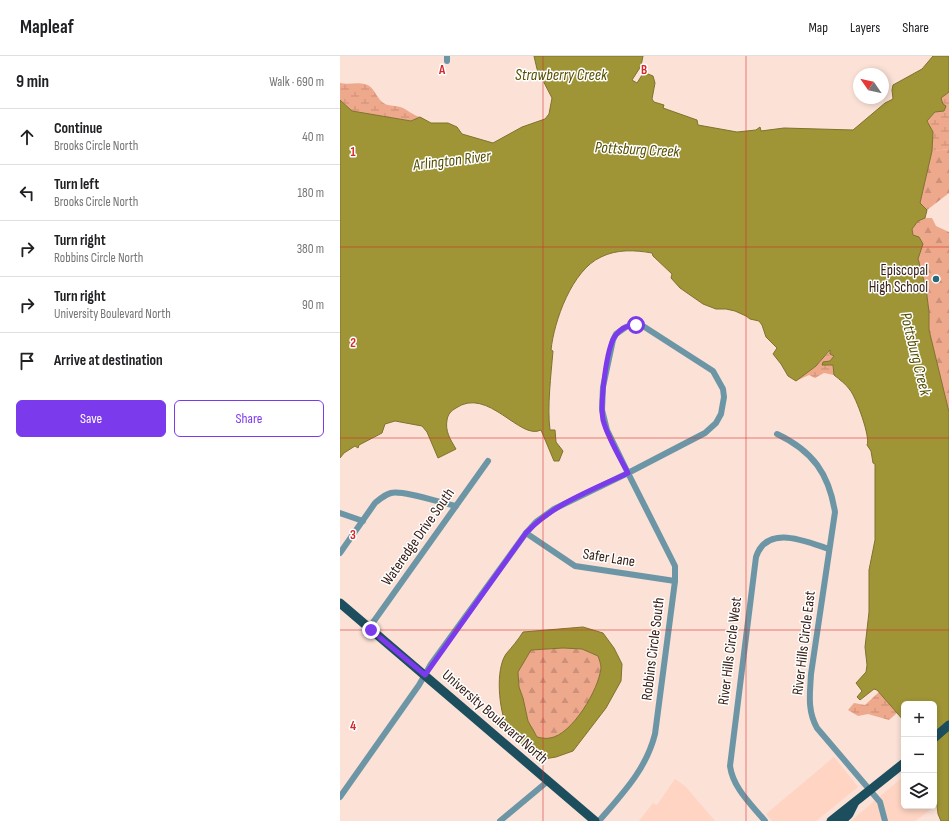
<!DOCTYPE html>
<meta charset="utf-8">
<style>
body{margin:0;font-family:"Sofia Sans Condensed",sans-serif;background:#f2f2f2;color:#202124}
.controls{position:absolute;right:12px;bottom:12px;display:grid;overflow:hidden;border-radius:6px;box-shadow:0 2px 6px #0003}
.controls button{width:36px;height:36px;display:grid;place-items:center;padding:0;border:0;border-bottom:1px solid #e0e0e0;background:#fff;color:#202124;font:20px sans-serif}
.compass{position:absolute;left:513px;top:12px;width:36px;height:36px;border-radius:50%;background:#fff;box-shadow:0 2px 6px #0003;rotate:304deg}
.stop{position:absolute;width:12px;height:12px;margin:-9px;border:3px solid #7c3aed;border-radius:50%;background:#fff}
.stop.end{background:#7c3aed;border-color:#fff;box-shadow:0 1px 4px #0008}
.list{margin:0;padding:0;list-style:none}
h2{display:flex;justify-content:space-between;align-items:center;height:52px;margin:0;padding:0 16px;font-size:17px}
h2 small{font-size:13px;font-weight:400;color:#757577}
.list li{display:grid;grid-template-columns:26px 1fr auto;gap:12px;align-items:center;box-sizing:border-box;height:56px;padding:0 16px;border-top:1px solid #e0e0e0}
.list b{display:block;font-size:15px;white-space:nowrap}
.list p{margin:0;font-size:13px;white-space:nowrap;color:#757577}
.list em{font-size:13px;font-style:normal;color:#757577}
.actions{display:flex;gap:8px;padding:12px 16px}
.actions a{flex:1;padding:9px 0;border:1px solid #7c3aed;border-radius:6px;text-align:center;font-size:14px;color:#7c3aed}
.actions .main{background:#7c3aed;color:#fff}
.icon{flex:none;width:22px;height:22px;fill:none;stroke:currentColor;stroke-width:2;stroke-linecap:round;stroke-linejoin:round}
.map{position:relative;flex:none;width:609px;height:765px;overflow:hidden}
header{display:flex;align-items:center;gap:24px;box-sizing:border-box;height:56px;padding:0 20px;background:#fff;border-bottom:1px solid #e0e0e0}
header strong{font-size:19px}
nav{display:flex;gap:22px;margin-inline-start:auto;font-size:14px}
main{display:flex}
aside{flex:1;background:#fff}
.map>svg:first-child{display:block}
.built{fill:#ffd4c2}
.forest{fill:url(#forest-firs)}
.wetland{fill:url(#wetland-marsh)}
.water{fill:#9f9536;stroke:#80722d;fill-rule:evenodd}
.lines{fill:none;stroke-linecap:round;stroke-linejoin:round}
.minor{stroke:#6c96a6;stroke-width:6}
.primary{stroke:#1d4e5e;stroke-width:9}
.route{stroke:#7c3aed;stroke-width:5}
.grid{fill:none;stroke:#d62828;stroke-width:1;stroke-opacity:0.55}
.poi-dot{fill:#27677c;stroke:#fff;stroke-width:1.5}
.labels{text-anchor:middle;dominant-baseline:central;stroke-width:3;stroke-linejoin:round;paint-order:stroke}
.poi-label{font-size:15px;fill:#382017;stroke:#fff;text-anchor:end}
.street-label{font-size:15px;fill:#382017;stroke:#fff}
.water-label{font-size:16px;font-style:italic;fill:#564e02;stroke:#fff}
.grid-label{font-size:13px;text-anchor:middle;font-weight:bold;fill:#d62828;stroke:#fff;stroke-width:3;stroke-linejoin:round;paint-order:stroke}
</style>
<header>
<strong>Mapleaf</strong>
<nav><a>Map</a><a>Layers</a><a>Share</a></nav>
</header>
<main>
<aside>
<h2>9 min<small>Walk · 690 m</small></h2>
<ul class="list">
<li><svg class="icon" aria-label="ahead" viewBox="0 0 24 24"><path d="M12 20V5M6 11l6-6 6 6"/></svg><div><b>Continue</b><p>Brooks Circle North</p></div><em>40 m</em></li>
<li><svg class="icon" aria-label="left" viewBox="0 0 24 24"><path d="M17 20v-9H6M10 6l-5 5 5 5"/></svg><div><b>Turn left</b><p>Brooks Circle North</p></div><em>180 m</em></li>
<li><svg class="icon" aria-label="right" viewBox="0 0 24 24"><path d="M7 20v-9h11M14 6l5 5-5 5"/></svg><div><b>Turn right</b><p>Robbins Circle North</p></div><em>380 m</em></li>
<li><svg class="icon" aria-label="right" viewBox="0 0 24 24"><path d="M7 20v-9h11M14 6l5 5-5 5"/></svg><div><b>Turn right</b><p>University Boulevard North</p></div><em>90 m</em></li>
<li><svg class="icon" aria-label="arrive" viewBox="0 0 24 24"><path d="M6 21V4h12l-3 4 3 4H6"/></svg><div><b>Arrive at destination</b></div></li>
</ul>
<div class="actions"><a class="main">Save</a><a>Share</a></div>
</aside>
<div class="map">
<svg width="609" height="765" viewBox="0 0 609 765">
<defs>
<pattern id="forest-firs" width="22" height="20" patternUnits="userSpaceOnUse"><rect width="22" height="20" fill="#eea88c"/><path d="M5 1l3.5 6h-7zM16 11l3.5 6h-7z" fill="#cd9078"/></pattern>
<pattern id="wetland-marsh" width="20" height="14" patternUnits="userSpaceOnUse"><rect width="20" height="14" fill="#eea88c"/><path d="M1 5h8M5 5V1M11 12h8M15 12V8" fill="none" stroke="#cd9078"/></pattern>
</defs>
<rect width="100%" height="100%" fill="#fbe1d6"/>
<g class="built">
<path d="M494 701 518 731 476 765H432L426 758Z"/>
<path d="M564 720V750H594V723L597 749 575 765H511Z"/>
<path d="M335 723 345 730 375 765H299L313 747 317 749Z"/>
</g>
<g class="forest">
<path d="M609 93V137L587 154 580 147 592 95Z"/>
<path d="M585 162H592L596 170 609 176V356L589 274V256L586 232 578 203 583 188 579 181 573 179 572 173 578 165Z"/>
<path d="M223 592 242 593 258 600C259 603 261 608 261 612 259 633 232 679 210 682 206 683 201 682 197 681L188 665 183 642 179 631 178 616 191 594Z"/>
</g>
<g class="wetland">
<path d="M0 27C8 29 17 26 25 28 34 30 36 41 42 46 48 51 56 49 63 52 69 55 73 59 80 61L71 65 12 55 0 44Z"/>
<path d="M609 36V93L592 95 593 76 587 65 603 48 601 42Z"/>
<path d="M491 294 494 300 490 305 482 309H493L494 319 484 317 475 322 469 319 456 325 476 310Z"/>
<path d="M539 636 557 657 549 664 528 658 518 660 508 654 514 647 525 649Z"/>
</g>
<g class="water">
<path d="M194 0H303L301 10 292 24 297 27 302 19 308 18 313 20 315 27 312 43 314 46 324 49 323 52 357 64 358 69 397 76 416 74 420 71 421 75 444 72 513 74 545 47 553 43 552 34 553 29 582 13 593 0H609V36L601 42 603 48 606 50 604 55 595 56 587 65 593 76 592 95 580 147 587 154 585 162 578 165 572 173 573 179 579 181 583 188 578 203 586 232 589 256V274L609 356V765H601L598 758 594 723 595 702 594 648H564V665L537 634 534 633 520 644 517 641 522 635 516 627 526 616 527 609 525 591 529 556V514L535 484V408L533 407 531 395 527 389C531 382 516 341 510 334 506 328 500 324 494 319L493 309H482L483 306 490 305 494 300 490 298V294L476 310 456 325 448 320 441 308 433 298 437 292 426 281 422 269 419 265 410 263 406 260 395 255 386 253H376L363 248 340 232 331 222 332 218 313 200 312 197C295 194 277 193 261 201 232 214 214 265 211 294L213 295C211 319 207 351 210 374H215L216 386 223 395 219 405H214L201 374C180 385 148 330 116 352 111 355 108 358 107 364 105 375 110 383 116 393L98 402 87 376 82 370 55 365 45 368 42 377 19 389 18 392 15 390 4 397 0 402V44L12 55 71 65 80 61 91 67H108L117 71 122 78 153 87 182 71 205 63 209 58 212 42 197 13Z"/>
<path d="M243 571 263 577 274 592 282 608 281 625 266 652 233 695 216 701 204 703 198 701C190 694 170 680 167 671 159 654 155 614 166 598 172 591 178 584 183 576ZM223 592 242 593 258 600C259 603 261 608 261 612 259 633 232 679 210 682 206 683 201 682 197 681L188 665 183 642 179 631 178 616 191 594Z"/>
</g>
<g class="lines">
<g class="minor">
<path d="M107 0V5"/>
<path d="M437 378C473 395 489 418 495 456L471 618C470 637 467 654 477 672L540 746 545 765"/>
<path d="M0 457 23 465"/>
<path d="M186 477 235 510 335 525"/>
<path d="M0 497 35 447C40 443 44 439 51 437 64 434 101 447 116 450"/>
<path d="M29 572 148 405"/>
<path d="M0 741 79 629 91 608 186 477 196 466 214 453 288 417 365 377 376 367 381 358 384 341 383 333 373 315 303 270 291 269 286 271 276 278 273 284 263 331 262 354 267 374 288 417 331 502 335 510V525L315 678C306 714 282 738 259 765"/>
<path d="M160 765 208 725"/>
<path d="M425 765C411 748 393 732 390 710L416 501C427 468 465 485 489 493"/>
</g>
<g class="primary">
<path d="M0 547 255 765"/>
<path d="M594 682 609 669"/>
<path d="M491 765 564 707"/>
<path d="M502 765 509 758 514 748"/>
</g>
</g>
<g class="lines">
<path class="route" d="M31 574 85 619 186 477C213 448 252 434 288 417 279 400 268 382 263 364 260 348 266 293 275 280 280 273 288 269 296 269"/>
</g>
<path class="grid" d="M203 0V765M406 0V765M0 191H609M0 382H609M0 574H609"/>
<circle class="poi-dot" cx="596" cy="223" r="4"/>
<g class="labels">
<g class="poi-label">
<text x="588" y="214">Episcopal<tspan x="588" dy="17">High School</tspan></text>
</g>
<g class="street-label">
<text transform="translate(78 481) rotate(-55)">Wateredge Drive South</text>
<text transform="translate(269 502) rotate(9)">Safer Lane</text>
<text transform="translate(464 587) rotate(-83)">River Hills Circle East</text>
<text transform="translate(313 593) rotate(-83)">Robbins Circle South</text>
<text transform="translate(390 595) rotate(-83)">River Hills Circle West</text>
<text transform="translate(155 661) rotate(41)">University Boulevard North</text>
</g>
<g class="water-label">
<text x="221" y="19">Strawberry Creek</text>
<text transform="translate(297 94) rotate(3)">Pottsburg Creek</text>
<text transform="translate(112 105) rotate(-7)">Arlington River</text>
<text transform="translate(575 298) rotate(76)">Pottsburg Creek</text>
</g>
</g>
<g class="grid-label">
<text x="102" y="18">A</text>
<text x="304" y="18">B</text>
<text x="13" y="100">1</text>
<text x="13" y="291">2</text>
<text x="13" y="483">3</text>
<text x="13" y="674">4</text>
</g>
</svg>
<div class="controls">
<button>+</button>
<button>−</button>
<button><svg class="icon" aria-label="layers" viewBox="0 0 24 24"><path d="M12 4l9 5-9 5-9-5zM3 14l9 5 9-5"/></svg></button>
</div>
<svg class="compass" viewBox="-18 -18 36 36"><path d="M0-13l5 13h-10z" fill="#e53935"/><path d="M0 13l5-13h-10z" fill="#757577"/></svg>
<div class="stop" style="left:296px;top:269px"></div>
<div class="stop end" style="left:31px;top:574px"></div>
</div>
</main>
